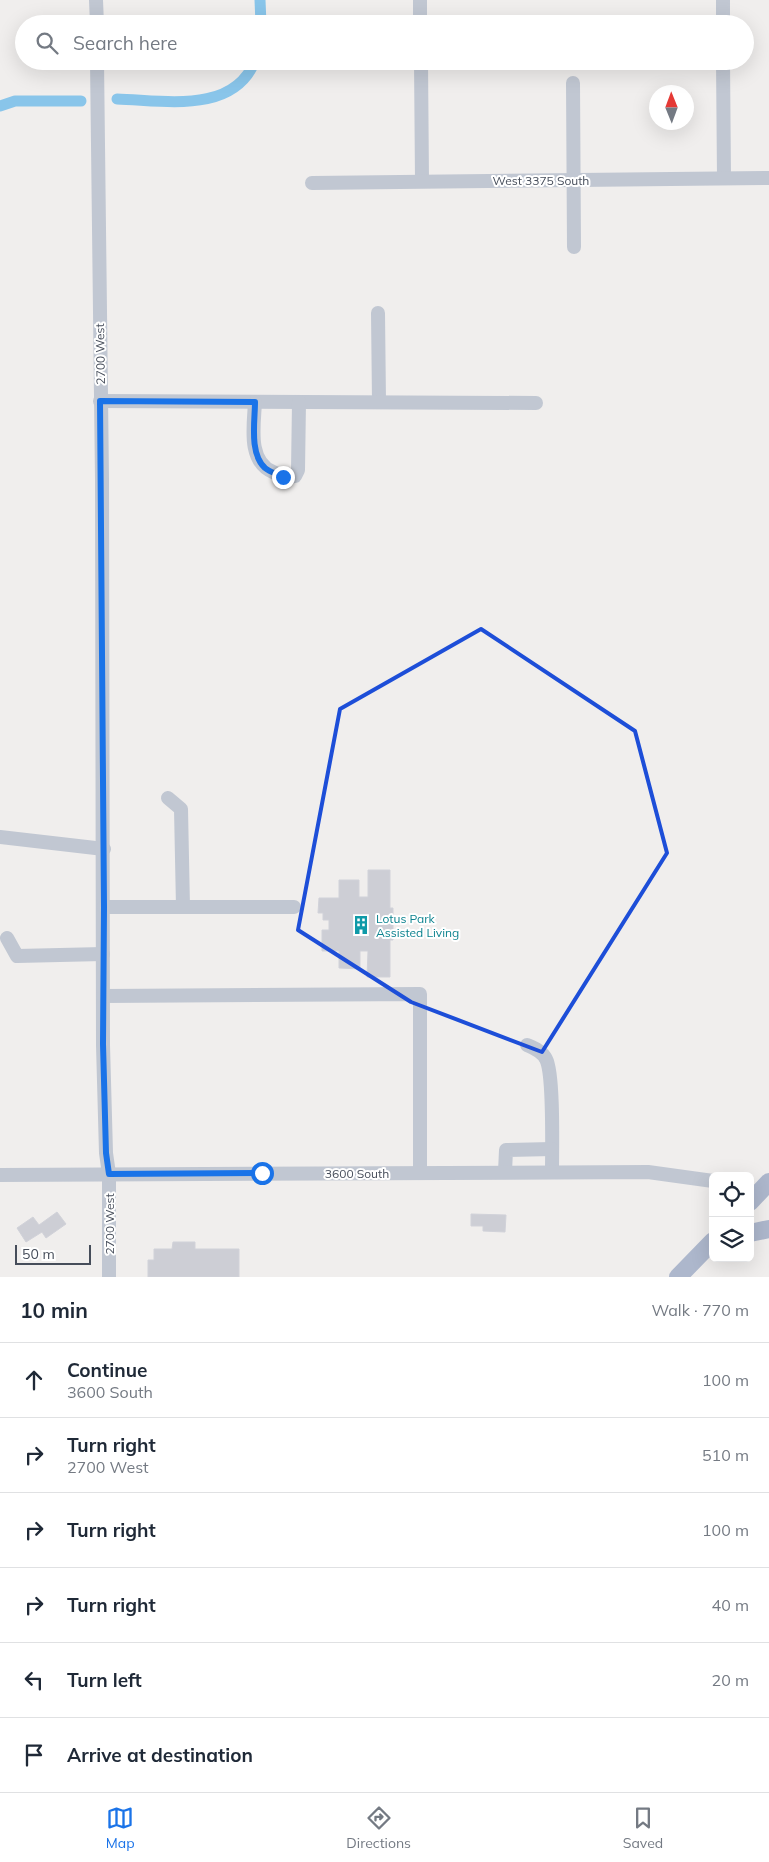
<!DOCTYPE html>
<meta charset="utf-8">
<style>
body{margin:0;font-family:Mulish,sans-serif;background:#f2f2f3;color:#1f2937}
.controls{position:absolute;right:15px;bottom:15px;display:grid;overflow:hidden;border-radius:8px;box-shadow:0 5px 20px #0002}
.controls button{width:45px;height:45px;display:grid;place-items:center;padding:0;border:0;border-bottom:1px solid #e0e1e3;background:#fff;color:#1f2937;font:25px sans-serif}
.compass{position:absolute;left:649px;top:85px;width:45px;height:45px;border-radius:50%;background:#fff;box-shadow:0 5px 20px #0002;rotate:359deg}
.scale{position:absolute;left:15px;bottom:12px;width:76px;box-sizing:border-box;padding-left:5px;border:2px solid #464d5a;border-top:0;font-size:14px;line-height:18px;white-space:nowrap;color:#464d5a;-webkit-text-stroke:4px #fff;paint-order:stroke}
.stop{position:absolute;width:15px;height:15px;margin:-11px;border:4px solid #1a73e8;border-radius:50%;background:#fff}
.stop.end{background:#1a73e8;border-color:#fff;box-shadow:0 1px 5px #0008}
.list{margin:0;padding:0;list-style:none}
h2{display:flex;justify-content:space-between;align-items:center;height:65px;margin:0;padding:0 20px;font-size:21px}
h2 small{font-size:16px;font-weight:400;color:#747a83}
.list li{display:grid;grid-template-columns:32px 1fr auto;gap:15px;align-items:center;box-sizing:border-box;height:75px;padding:0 20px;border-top:1px solid #e0e1e3}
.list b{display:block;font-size:19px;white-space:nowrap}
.list p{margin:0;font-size:16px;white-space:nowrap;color:#747a83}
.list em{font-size:16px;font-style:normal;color:#747a83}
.icon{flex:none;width:28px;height:28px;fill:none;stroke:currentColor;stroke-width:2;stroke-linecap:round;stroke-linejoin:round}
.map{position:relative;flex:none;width:769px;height:1277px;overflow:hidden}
.search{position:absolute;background:#fff;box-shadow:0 5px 20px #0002;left:15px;right:15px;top:15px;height:55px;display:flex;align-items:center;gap:12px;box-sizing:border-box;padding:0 18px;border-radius:28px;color:#747a83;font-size:19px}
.sheet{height:515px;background:#fff}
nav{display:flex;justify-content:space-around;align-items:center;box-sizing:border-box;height:70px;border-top:1px solid #e0e1e3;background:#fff;font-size:14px;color:#747a83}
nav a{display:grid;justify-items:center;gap:2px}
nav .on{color:#1a73e8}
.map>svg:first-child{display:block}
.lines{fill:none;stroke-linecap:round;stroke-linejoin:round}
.canal{stroke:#89c5ea;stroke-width:11}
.building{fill:#cdced5;stroke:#d1d2d9}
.minor{stroke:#c1c7d2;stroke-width:14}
.major{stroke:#adb7cc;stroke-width:18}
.route{stroke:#1a73e8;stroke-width:6}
.marked{fill:none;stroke:#1d4ed8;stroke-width:4;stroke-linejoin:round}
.labels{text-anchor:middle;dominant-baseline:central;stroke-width:4;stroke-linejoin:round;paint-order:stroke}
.street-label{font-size:12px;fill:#464d5a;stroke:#fff}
.culture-label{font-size:12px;fill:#0d838f;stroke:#fff;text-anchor:start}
</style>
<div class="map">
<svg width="769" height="1277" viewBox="0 0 769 1277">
<rect width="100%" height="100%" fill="#f0eeed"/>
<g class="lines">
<g class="canal">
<path d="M260 0 261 24"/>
<path d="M117 99C163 100 233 115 255 61"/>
<path d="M0 106 15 101H81"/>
</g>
</g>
<g class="building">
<path d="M368 870H390V908H393V940H390V977H367L368 951H360V969L339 968V951H322V930H329V920H323V913H318L319 898H339V880H359V897H368Z"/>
<path d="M57 1212 66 1224 46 1238 42 1232 26 1242 17 1228 33 1217 39 1225Z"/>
<path d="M471 1214 506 1215 505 1232 483 1231V1226H471Z"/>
<path d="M173 1242H195V1249H239V1277H148V1260H154V1249H172Z"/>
</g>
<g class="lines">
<g class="minor">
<path d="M96 0 97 24"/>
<path d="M420 0V24"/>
<path d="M723 0V24"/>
<path d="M97 61 102 479 103 1045 106 1153 109 1174V1277"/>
<path d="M421 61 422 181"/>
<path d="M723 61 724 178"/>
<path d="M573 83 574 247"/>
<path d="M312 183 769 178"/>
<path d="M378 313 379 402"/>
<path d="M100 401 536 403"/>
<path d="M255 402C254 425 247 461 273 472 281 476 286 478 295 476L298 470 299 402"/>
<path d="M168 798 181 809 183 907"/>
<path d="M0 837 104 849"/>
<path d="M104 907H294"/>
<path d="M7 938 17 956 103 954"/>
<path d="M103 996 420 994V1172"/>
<path d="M527 1045C534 1048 542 1051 546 1059 554 1074 552 1151 552 1172"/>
<path d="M505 1172 506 1150 552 1149"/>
<path d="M0 1175 648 1172 713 1181"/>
</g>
<g class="major">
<path d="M750 1202 769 1182"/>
<path d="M750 1233 769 1229"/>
<path d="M678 1277 713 1241"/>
</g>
</g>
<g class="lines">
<path class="route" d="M262 1173 109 1174 106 1153 103 1044 104 907 100 401 255 402C255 421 249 453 265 468 270 472 277 474 283 477"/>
</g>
<path class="marked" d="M481 629 635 731 667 853 542 1052 411 1002 298 930 340 709Z"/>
<defs>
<g id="building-bare" transform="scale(1.5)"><path d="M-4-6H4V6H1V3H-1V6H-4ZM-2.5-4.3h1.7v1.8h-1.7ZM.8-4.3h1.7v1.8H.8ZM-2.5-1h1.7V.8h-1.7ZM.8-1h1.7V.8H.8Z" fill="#0f9aa8" stroke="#fff" stroke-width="2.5" paint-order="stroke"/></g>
</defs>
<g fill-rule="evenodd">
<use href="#building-bare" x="361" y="925"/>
</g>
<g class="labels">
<g class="street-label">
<text x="541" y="180">West 3375 South</text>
<text transform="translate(100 354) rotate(-91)">2700 West</text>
<text x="357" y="1173">3600 South</text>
<text transform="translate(109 1224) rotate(-90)">2700 West</text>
</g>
<g class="culture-label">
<text x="376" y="918">Lotus Park<tspan x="376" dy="14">Assisted Living</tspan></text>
</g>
</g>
</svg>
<div class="controls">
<button><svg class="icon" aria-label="locate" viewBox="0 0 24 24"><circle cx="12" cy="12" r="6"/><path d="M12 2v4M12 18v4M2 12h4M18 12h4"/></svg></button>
<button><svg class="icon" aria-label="layers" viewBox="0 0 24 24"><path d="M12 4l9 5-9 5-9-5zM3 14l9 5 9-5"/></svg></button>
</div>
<svg class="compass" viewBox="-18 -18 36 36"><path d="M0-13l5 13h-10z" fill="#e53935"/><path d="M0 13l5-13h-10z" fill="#747a83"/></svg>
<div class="scale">50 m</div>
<div class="stop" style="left:262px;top:1173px"></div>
<div class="stop end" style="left:283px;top:477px"></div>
<div class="search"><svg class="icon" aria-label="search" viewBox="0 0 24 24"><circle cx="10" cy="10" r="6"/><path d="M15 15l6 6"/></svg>Search here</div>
</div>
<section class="sheet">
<h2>10 min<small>Walk · 770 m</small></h2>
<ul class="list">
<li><svg class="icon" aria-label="ahead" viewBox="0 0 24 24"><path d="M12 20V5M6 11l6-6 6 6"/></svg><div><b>Continue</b><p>3600 South</p></div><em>100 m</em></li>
<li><svg class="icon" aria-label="right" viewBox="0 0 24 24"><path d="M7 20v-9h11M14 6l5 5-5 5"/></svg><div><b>Turn right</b><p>2700 West</p></div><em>510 m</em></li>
<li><svg class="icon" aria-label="right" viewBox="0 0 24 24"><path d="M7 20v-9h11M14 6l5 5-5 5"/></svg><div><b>Turn right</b></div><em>100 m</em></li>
<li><svg class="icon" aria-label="right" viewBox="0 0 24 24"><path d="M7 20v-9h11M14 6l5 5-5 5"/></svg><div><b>Turn right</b></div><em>40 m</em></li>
<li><svg class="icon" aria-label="left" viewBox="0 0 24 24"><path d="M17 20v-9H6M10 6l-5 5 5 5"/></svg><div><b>Turn left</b></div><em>20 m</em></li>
<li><svg class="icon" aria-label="arrive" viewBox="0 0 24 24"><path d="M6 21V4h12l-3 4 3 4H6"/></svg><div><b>Arrive at destination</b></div></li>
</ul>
</section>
<nav>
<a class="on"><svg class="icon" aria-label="map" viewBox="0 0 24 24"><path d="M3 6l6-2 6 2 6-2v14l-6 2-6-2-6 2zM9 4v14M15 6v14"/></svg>Map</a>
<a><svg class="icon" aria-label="directions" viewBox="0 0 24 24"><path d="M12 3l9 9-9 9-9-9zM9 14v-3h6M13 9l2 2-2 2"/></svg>Directions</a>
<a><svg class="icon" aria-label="saved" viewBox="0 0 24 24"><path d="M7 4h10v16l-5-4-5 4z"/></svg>Saved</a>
</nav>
